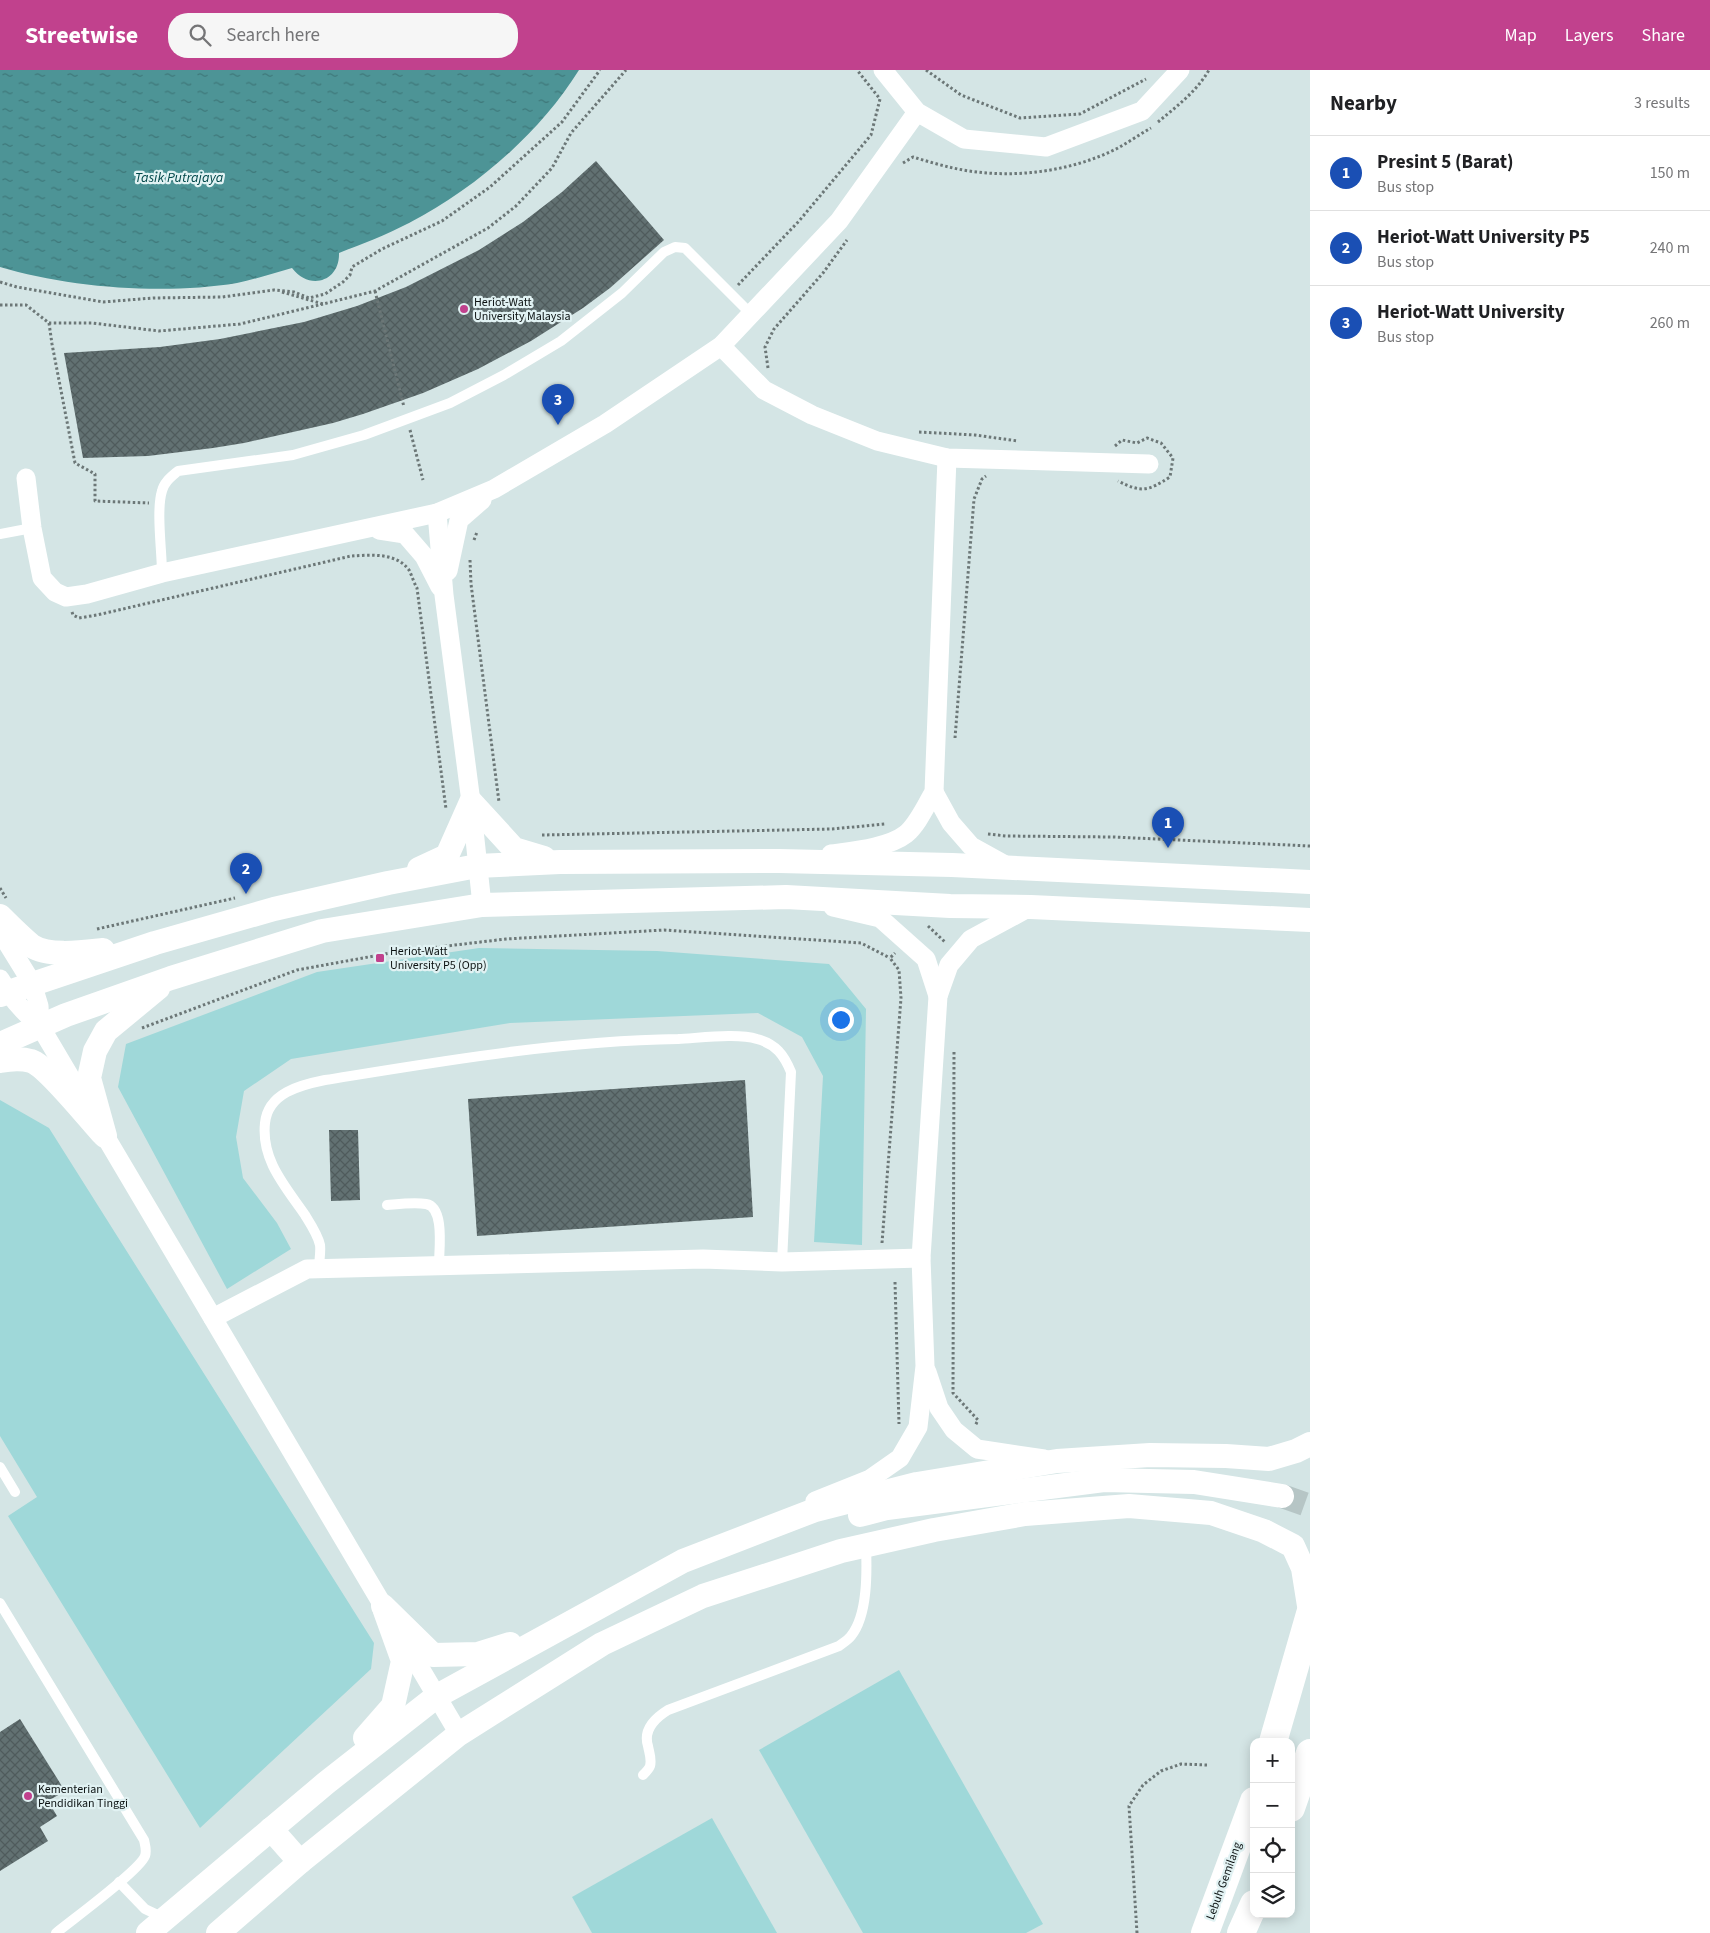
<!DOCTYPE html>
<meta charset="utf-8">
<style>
body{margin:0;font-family:"Source Sans 3",sans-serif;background:#f6f6f6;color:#202124}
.controls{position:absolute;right:15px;bottom:15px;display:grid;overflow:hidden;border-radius:10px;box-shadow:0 2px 12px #0003}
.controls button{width:45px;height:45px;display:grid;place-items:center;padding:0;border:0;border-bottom:1px solid #e0e0e0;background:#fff;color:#202124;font:25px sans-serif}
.you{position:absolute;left:840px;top:949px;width:18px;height:18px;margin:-12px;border:4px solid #fff;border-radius:50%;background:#1a73e8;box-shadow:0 0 0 8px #1a73e833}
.badge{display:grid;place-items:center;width:32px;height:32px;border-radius:50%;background:#c1418d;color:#fff;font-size:16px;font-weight:700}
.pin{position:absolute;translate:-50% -41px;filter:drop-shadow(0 1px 2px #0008)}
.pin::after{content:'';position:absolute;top:26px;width:18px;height:15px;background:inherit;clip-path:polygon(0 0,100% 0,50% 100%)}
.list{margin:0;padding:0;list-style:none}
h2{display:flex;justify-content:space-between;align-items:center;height:65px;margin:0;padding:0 20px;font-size:21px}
h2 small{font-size:16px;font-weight:400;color:#757577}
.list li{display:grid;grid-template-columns:32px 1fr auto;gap:15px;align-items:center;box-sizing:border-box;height:75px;padding:0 20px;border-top:1px solid #e0e0e0}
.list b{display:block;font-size:19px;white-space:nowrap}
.list p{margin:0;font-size:16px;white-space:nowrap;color:#757577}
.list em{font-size:16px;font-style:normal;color:#757577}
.icon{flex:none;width:28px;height:28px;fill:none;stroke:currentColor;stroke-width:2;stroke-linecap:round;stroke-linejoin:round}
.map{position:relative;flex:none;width:1310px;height:1863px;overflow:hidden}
header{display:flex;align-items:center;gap:30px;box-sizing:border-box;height:70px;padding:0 25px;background:#c1418d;color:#fff}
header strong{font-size:24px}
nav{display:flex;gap:28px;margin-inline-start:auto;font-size:18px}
.search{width:350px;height:45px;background:#f6f6f6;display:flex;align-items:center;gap:12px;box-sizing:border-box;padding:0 18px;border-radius:20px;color:#757577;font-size:19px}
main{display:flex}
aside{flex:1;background:#fff}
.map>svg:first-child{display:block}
.green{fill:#9fd8d9}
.water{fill:url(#water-ripples)}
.building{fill:url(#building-cross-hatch)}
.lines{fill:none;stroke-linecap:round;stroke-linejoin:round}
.tertiary-tunnel{stroke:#b6c5c5;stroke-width:24;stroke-dasharray:24 12;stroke-linecap:butt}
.path{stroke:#6c7777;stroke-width:3;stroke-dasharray:2.5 2.5;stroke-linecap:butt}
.service{stroke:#fff;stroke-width:10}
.minor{stroke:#fff;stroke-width:19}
.tertiary{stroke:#fff;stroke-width:24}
.primary{stroke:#fff;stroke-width:28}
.poi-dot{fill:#c1418d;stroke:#e1f2f3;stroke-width:2}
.labels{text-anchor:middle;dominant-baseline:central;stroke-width:4.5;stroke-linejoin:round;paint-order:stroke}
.poi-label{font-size:12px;fill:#0c1212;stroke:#e1f2f3;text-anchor:start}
.street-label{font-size:12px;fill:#0c1212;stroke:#e1f2f3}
.water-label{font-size:14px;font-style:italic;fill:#004749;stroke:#e1f2f3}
</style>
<header>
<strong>Streetwise</strong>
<div class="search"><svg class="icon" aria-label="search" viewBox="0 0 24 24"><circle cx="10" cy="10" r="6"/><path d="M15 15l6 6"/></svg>Search here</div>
<nav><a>Map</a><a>Layers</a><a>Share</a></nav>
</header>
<main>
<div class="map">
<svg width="1310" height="1863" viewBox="0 0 1310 1863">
<defs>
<pattern id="water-ripples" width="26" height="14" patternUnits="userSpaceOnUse" patternTransform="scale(1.25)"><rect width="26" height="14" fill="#4d9496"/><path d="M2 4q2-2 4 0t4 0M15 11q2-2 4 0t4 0" fill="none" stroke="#3e7779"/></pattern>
<pattern id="building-cross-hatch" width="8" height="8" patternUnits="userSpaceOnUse" patternTransform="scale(1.25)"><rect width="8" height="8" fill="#627172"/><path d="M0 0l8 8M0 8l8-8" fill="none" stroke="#4f5b5c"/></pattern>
</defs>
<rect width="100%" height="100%" fill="#d4e5e5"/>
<g class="green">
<path d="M479 878 657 881 829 894 866 939 862 1175 814 1172 823 1006 802 967 758 943 510 953 291 989 244 1021 236 1067 243 1108 277 1153 291 1179 227 1219 118 1017 126 974 317 902Z"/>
<path d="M0 1030 49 1058 374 1573 371 1599 200 1758 8 1446 37 1427 0 1366Z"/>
<path d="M899 1600 1043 1854 1026 1863H863L759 1680Z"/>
<path d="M712 1748 777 1863H592L572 1827Z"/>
</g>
<path class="water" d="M0 0H579C539 64 476 118 409 153 386 165 362 174 339 183 340 212 309 221 292 198 274 203 256 209 237 213 165 225 70 218 0 197Z"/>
<g class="building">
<path d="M596 91 664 170 610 218 583 238 531 271 478 299 423 323 363 344 333 353 244 373 213 378 148 386 83 388 64 283 160 277 220 269 304 252 357 236 406 217 479 180 523 152 562 122Z"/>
<path d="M745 1010 753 1147 477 1166 468 1029Z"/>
<path d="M329 1060H358L360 1130 331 1131Z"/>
<path d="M20 1649 65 1721 48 1731 57 1746 40 1757 48 1771 0 1801V1662Z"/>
</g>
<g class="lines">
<path class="tertiary-tunnel" d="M1282 1426 1310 1436"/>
<g class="path">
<path d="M926 0 961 25 1020 48 1080 44 1146 9"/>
<path d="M1158 52C1176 37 1197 21 1209 0"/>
<path d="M903 93 913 87C926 91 940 95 953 98 1007 110 1069 103 1118 78 1129 72 1140 64 1151 58"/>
<path d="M0 212 17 217 103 232 153 228 222 227 274 220 294 222 309 228 325 224 343 212 350 205 352 197 382 179 442 151 490 117 562 52 600 0"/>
<path d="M738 215 799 151 871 65 880 29 857 0"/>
<path d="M375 221 404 337"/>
<path d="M282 222 323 234 375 221 488 158 516 136 552 98 571 63 626 0"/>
<path d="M0 235H26L49 253H92L159 261 240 254 323 234"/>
<path d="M49 253 52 274 75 393 95 404V431L149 433"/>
<path d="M768 298 765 277 774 259 823 203 847 170"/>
<path d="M410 360 423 410"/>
<path d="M919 362 975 365 1018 371"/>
<path d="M1115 376 1122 370 1137 373 1147 368 1161 373 1173 388 1170 407C1148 421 1142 423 1118 411"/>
<path d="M474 470 477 462"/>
<path d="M470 490 471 514 499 732"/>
<path d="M72 542 73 545 79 548 97 545 351 486C370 485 396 482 409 500 412 506 414 513 417 518L446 739"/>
<path d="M955 668 974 429 982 409 986 406"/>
<path d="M988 764 1006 766 1113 767 1310 776"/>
<path d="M542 765 832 759 885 754"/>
<path d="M0 818 6 828"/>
<path d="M928 856 946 873"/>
<path d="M97 859 235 828"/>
<path d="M142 958 297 900 396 882 506 869 664 860 861 873 890 888"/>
<path d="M954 982 953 1323 978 1350 975 1356"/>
<path d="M882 1173 901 928 899 900 890 888 895 883"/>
<path d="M895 1212 899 1354"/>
<path d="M1137 1863 1129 1736 1143 1715 1161 1701 1181 1694 1207 1695"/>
</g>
<g class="service">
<path d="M0 464 32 458"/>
<path d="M162 503C162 482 156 440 162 421 164 412 171 407 178 401L293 385 364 365 450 333 504 305 561 271 622 223 664 182 675 177 685 178 751 244"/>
<path d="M387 1135C399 1134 414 1132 426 1134 445 1137 439 1180 439 1194"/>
<path d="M319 1198C319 1191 321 1182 320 1175 318 1165 310 1153 305 1145 285 1116 261 1090 265 1053 268 1023 300 1015 325 1010 443 991 558 971 678 969 700 968 738 963 757 969 776 974 784 985 791 1002L782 1192"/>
<path d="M0 1397 15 1422"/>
<path d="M0 1533 144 1770C145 1775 147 1780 145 1786 139 1801 73 1849 56 1863"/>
<path d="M643 1705C645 1703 649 1699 650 1696 652 1689 649 1682 648 1676 643 1660 655 1648 668 1640L839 1576C843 1573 848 1570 851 1566 868 1545 867 1501 866 1475"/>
<path d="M119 1812 145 1839 164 1848"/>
</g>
<g class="minor">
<path d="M883 0 917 42 964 69 1046 77 1142 41 1180 0"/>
<path d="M721 276 764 320 812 345 877 371 947 388 1149 394"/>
<path d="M26 408 32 458 42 508 55 522 66 527 87 524 162 503 437 443 494 419 605 354 721 276 839 151 917 42"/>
<path d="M437 443 444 525 471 732 482 835"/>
<path d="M379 460 405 464 424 486 440 517"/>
<path d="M448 501 459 450 482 430"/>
<path d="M934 722 951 753 971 776 1009 797"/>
<path d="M831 784C852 781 888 778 906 764 918 754 926 735 934 722L947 388"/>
<path d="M833 837 880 848 926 889 938 926"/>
<path d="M0 861 32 913 39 936 40 956"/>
<path d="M0 909C11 928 23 942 40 956L459 1664"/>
<path d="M213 1248 307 1199 703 1189 782 1192 921 1188"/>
<path d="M927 1302 939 1338 954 1360 977 1379 1044 1389"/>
<path d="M815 1431 870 1409 900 1388 918 1357 925 1296 921 1188 938 926 949 895 971 869 1030 837"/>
</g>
<g class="tertiary">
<path d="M419 799 447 786 471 732 514 779 544 788"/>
<path d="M0 846C10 856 21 867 32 876 48 887 84 882 103 880"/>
<path d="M0 925 155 873 274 839 388 813 477 796 560 792 779 791 952 795 1310 812"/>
<path d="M0 974 66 945 171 908 322 861 482 835 786 827 950 836 1031 837 1310 850"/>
<path d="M0 991C11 989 20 988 31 991 47 996 88 1048 102 1063"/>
<path d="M105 1066 89 1008 95 981 106 961 158 918"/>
<path d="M860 1445 887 1438 1104 1410 1194 1412 1282 1426"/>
<path d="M383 1536 433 1585 478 1584 510 1574"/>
<path d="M365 1668 393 1636 403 1591 385 1541"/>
<path d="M271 1759 300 1792"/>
<path d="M148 1863 326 1713 437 1626 683 1491 815 1440 917 1414 1057 1391 1150 1385 1226 1386 1269 1389 1296 1381 1310 1374"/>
<path d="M218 1863 300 1792 459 1664 602 1574 703 1526 841 1481 934 1460 1025 1444 1129 1436 1211 1443 1264 1461 1293 1476 1303 1498 1310 1542"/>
</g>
<g class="primary">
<path d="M1273 1672 1310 1544"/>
<path d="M1291 1738 1310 1683"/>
<path d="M1205 1863 1254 1731"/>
<path d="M1241 1863 1254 1834"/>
</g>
</g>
<g class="poi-dot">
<circle cx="464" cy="239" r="5"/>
<rect x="375" y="883" width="10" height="10" rx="2.5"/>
<circle cx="28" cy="1726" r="5"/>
</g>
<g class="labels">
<g class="poi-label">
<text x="474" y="232">Heriot-Watt<tspan x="474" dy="14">University Malaysia</tspan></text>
<text x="390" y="881">Heriot-Watt<tspan x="390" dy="14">University P5 (Opp)</tspan></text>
<text x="38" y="1719">Kementerian<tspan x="38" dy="14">Pendidikan Tinggi</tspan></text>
</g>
<g class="street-label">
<text transform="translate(1224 1811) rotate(-70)">Lebuh Gemilang</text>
</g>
<g class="water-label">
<text x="179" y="108">Tasik Putrajaya</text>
</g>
</g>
</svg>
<div class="controls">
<button>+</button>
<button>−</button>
<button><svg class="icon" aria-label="locate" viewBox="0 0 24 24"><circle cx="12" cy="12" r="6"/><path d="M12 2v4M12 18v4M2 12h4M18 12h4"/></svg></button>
<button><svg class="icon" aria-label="layers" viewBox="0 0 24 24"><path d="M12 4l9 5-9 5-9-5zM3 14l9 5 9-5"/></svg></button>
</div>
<div class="you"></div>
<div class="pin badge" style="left:1168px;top:778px;background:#1a4fb4">1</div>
<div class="pin badge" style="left:246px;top:824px;background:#1a4fb4">2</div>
<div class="pin badge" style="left:558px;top:355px;background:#1a4fb4">3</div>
</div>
<aside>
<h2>Nearby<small>3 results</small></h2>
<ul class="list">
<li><span class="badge" style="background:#1a4fb4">1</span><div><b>Presint 5 (Barat)</b><p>Bus stop</p></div><em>150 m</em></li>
<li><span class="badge" style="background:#1a4fb4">2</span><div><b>Heriot-Watt University P5</b><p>Bus stop</p></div><em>240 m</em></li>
<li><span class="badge" style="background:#1a4fb4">3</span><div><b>Heriot-Watt University</b><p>Bus stop</p></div><em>260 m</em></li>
</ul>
</aside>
</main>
